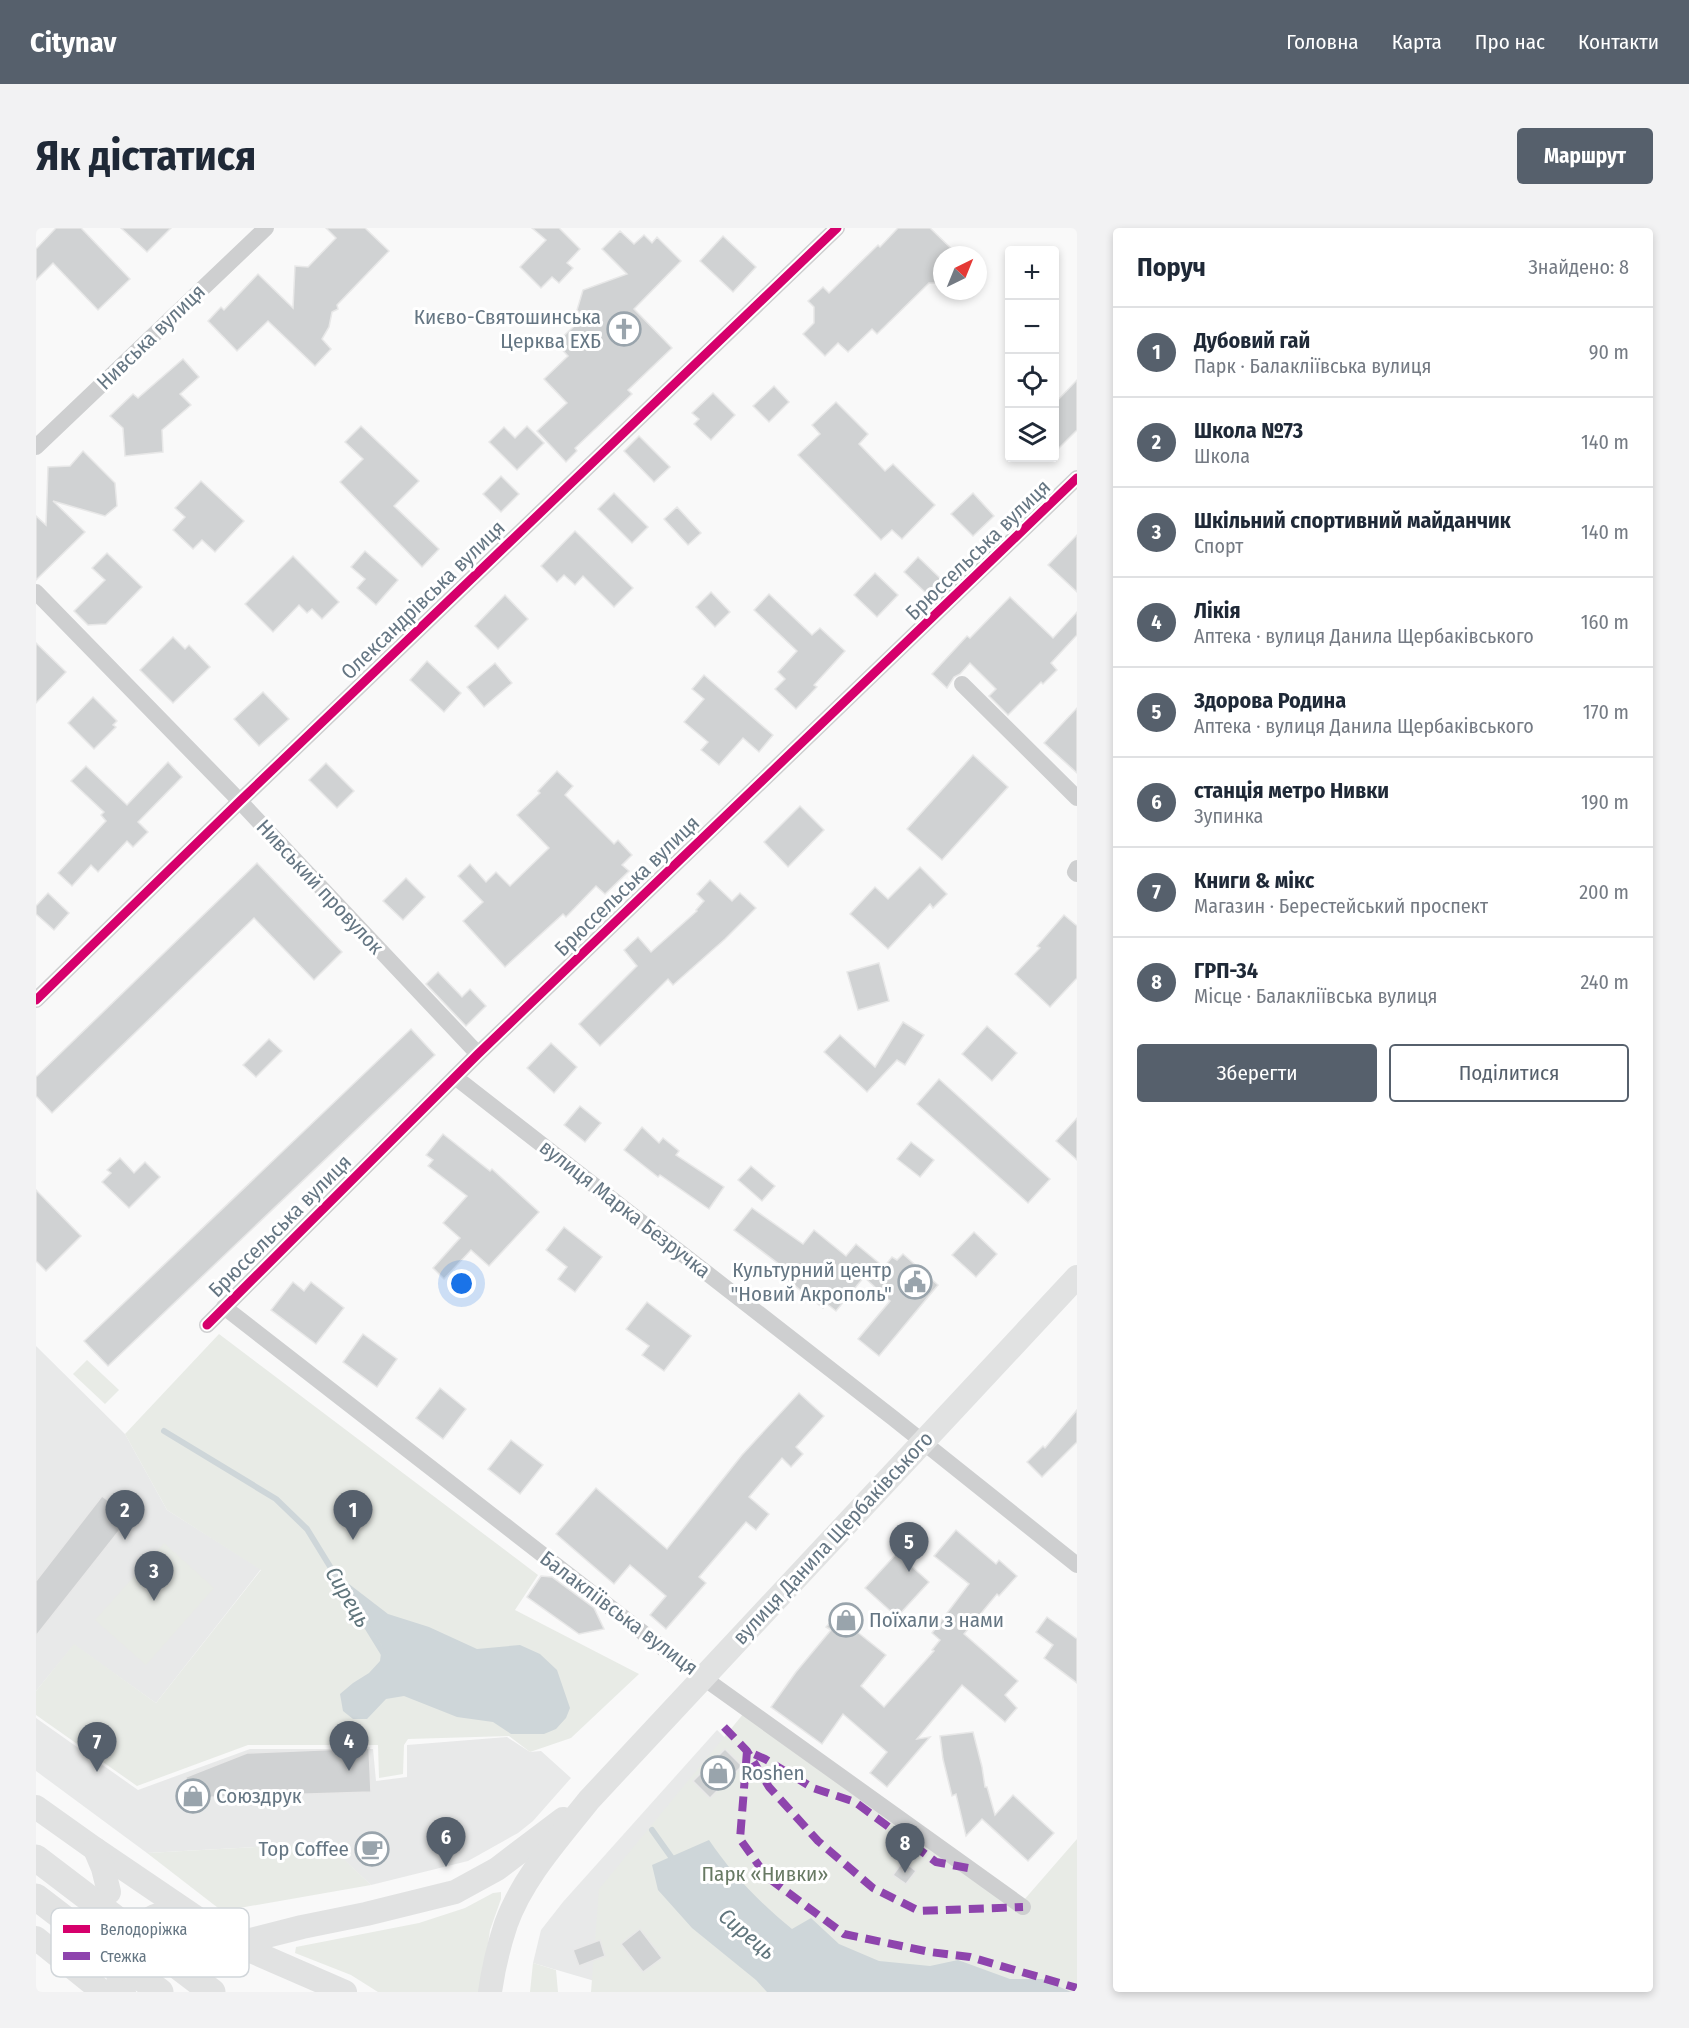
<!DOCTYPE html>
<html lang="uk">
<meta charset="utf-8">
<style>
body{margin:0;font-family:"Fira Sans Condensed",sans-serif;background:#f2f2f3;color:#1f2937}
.controls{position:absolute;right:18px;top:18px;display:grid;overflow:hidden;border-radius:6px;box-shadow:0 3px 9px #0003}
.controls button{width:54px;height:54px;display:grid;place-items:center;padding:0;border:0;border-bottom:2px solid #e0e1e3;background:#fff;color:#1f2937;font:30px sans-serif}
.compass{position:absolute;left:897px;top:18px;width:54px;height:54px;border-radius:50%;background:#fff;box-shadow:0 3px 9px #0003;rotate:43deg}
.you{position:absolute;left:426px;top:1056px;width:21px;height:21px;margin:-15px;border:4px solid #fff;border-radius:50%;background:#1a73e8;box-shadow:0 0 0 9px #1a73e833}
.badge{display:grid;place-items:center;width:39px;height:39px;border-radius:50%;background:#56606c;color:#fff;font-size:20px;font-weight:700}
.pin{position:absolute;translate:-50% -50px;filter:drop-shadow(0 2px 3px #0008)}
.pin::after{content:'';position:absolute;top:32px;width:21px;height:18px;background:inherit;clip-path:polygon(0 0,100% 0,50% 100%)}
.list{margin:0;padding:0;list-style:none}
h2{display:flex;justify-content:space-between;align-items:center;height:78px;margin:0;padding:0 24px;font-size:26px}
h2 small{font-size:20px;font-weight:400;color:#747a83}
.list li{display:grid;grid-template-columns:39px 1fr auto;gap:18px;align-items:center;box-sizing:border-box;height:90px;padding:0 24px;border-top:2px solid #e0e1e3}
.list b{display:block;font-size:22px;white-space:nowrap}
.list p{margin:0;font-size:20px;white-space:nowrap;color:#747a83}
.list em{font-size:20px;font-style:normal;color:#747a83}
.actions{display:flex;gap:12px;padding:18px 24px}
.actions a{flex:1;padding:14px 0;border:2px solid #56606c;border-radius:6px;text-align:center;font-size:21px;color:#56606c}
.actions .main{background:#56606c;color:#fff}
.icon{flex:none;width:33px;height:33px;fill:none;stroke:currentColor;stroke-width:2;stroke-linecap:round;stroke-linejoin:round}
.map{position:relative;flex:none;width:1041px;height:1764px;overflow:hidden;border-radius:6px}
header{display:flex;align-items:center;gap:36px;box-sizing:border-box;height:84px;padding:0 30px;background:#56606c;color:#fff}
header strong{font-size:28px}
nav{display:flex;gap:33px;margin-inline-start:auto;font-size:21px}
.intro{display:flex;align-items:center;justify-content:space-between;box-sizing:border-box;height:144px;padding:0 36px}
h1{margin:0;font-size:42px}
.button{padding:15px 27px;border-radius:6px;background:#56606c;color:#fff;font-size:21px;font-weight:700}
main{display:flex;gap:36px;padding:0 36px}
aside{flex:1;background:#fff;border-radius:6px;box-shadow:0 3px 9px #0003}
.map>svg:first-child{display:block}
.built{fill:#e8e9e9}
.green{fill:#e8ebe6}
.water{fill:#ced6d9}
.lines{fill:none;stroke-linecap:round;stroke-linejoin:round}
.stream{stroke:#ced6d9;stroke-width:6}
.building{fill:#d0d2d3;stroke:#e8e8e8;stroke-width:1.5}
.street{stroke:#cecfd0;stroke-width:16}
.secondary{stroke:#e1e2e2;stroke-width:24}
.primary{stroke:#e1e2e2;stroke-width:27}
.quiet{stroke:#8e44ad;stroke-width:8;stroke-dasharray:15 8;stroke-linecap:butt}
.cycleway-casing{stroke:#fff;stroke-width:13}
.cycleway{stroke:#d6006c;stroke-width:9}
.labels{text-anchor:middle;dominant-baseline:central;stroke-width:6;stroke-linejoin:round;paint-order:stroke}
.poi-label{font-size:21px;fill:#657683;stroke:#fff;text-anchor:end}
.street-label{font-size:21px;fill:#657683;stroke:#fff}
.park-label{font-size:21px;fill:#687a64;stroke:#fff}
.water-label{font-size:22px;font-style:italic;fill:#60757c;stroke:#fff}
.key{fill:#fff;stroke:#d1d6da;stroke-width:1.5}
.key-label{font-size:16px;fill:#657683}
</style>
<header>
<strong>Citynav</strong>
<nav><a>Головна</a><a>Карта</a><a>Про нас</a><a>Контакти</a></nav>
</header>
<div class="intro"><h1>Як дістатися</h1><a class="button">Маршрут</a></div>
<main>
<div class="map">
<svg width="1041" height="1764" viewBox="0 0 1041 1764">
<rect width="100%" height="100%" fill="#f9f9f9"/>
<g class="built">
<path d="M0 1118 89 1206 131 1282 225 1341 120 1475 38 1417 0 1463Z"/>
<path d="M0 1490 102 1562 214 1521H337L340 1553 371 1549V1517L471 1509 494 1524 505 1523 535 1550 497 1593 482 1605 432 1633 335 1657 290 1615 111 1625 0 1543Z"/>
<path d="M681 1502 707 1527 562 1754 497 1735 505 1702 527 1674Z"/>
</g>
<g class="green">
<path d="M183 1106 502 1347 479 1382 603 1446 535 1510 494 1524 473 1508 372 1511 368 1517 367 1546 343 1550 342 1517H212L101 1558 0 1487V1463L38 1416 120 1475 225 1342 131 1282 89 1206Z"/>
<path d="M51 1132 83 1162 69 1176 37 1146Z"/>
<path d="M128 1315 178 1360 110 1437 59 1392Z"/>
<path d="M708 1485 981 1680 1041 1611V1764H555L563 1661Z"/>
<path d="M291 1615 335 1657 186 1683 111 1625Z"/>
<path d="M465 1664V1671L454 1702 445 1764H342L315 1747 259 1725 260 1719 383 1695 429 1680 457 1665Z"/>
<path d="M497 1735 520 1742 522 1764H494Z"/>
</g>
<g class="water">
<path d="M300 1346 352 1386 393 1399 441 1421 484 1417 504 1426 521 1442 534 1480 530 1490 520 1501 508 1506H475L457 1494 421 1489 368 1468 350 1471 331 1491H317L307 1483 304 1466 317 1455 333 1445 344 1433 346 1418Z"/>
<path d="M673 1612C696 1646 724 1675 756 1701L775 1690 803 1716 843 1733 894 1738 922 1732 974 1751H1006L1035 1764H731L720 1752 656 1700 622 1662 616 1637Z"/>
</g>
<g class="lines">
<g class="stream">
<path d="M128 1203 240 1271 271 1301 349 1428"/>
<path d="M616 1602 638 1633"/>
</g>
</g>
<g class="building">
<path d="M20 0H45L94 51 62 82 17 35 0 52V21Z"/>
<path d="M85 0H135L111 24Z"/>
<path d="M290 0H329L353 23 301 77 302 81 296 84 293 99 286 111 295 121 279 138 232 93 201 123 172 93 185 79 188 82 222 46 257 80 259 38 272 39 300 10Z"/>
<path d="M496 0H523L544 21 531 35 537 40 523 55 516 49 505 60 484 39 510 12Z"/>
<path d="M862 0H894L922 27H906V55H893L841 106 836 101 812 124 802 115 789 128 767 106 778 95V79L772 73 787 59 793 65 842 17 844 19Z"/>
<path d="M584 3 598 16 608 7 616 15 621 9 645 33 598 81 636 120 592 162 596 166 539 220 541 223 530 234 501 203 531 175 508 151 532 128 520 115 548 89 541 82 547 62 591 46 566 21Z"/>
<path d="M687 8 720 39 697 64 664 33Z"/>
<path d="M147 131 163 149 144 166 155 177 126 202 127 224 89 228 87 200 74 188 97 166 102 170Z"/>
<path d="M1041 152V202L1018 225V176Z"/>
<path d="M738 158 753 174 733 194 717 178Z"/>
<path d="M677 165 699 187 675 212 658 196 663 191 656 185Z"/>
<path d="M800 174 832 206 823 216 849 243 857 236 899 277 866 311 856 302 845 312 762 227 784 206 776 197Z"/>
<path d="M325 198 383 253 358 278 403 321 386 339 304 254 327 231 309 214Z"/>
<path d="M491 198 508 215 481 242 453 214 468 199 479 210Z"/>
<path d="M603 208 634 239 618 254 588 223Z"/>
<path d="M47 223 79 255 81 278 69 288 17 273 49 304 0 352V288L10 297 12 239 34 238Z"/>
<path d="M465 248 483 266 465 284 447 266Z"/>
<path d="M165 253 208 293 179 324 166 312 157 321 137 302 149 289 139 280Z"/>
<path d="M578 265 612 299 596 315 562 281Z"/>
<path d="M937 265 958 288 937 308 915 286Z"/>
<path d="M641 279 665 305 652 317 628 291Z"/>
<path d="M539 303 597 360 578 379 547 348 539 357 528 347 521 354 505 338Z"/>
<path d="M1041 307V364L1012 337Z"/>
<path d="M329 323 362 352 340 377 321 360 329 351 315 339Z"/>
<path d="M71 325 106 359 70 396 52 397 38 383 69 352 56 340Z"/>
<path d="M257 328 303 374 286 391 276 381 271 385 263 377 237 404 209 376Z"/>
<path d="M882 329 906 352 892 367 868 344Z"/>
<path d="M839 345 862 367 841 389 818 367Z"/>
<path d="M675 364 694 384 679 399 660 379Z"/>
<path d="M733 366 776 407 784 400 809 423 778 457 781 459 760 481 739 461 749 451 742 444 761 423 718 382Z"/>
<path d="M469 367 492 391 462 421 439 398Z"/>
<path d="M974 369 1017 410 1041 384V407L1015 435 1021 442 1007 456 1005 454 972 487 953 468 960 461 934 435 924 446 918 449 911 460 896 446 931 408 934 410Z"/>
<path d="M137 409 149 421 153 417 174 439 137 475 104 442Z"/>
<path d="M0 415 30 444 0 475Z"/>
<path d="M391 433 425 465 408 484 374 452Z"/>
<path d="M459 435 476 455 448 479 431 459Z"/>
<path d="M668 447 737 507 723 524 707 510 683 537 665 522 672 514 648 494 668 471 656 461Z"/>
<path d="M227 464 253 491 223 518 198 491Z"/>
<path d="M57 469 81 493 77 497 80 499 58 521 32 495Z"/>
<path d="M1041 480V545L1008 515Z"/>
<path d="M937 527 972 559 906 632 871 601Z"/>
<path d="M132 534 146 549 102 594 112 604 97 619 91 613 62 644 55 637 36 658 22 645 70 593 65 587 68 584 35 553 50 538 91 577Z"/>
<path d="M290 535 318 563 301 580 273 552Z"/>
<path d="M521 543 537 558 529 567 578 616 582 612 596 627 586 637 593 643 569 666 560 658 530 689 527 686 469 739 427 693 447 674 422 648 434 636 450 654 460 644 474 658 513 620 481 587 504 565 502 563Z"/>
<path d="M764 578 788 602 752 639 728 614Z"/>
<path d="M221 635 306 724 278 752 218 690 16 885 0 868V849Z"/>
<path d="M884 639 911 666 897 680 894 676 852 721 814 686 839 659 852 671Z"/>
<path d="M370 650 389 669 367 692 347 673Z"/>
<path d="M674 652 696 673 704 665 720 680 689 711 637 757 632 751 564 818 543 796 601 738 588 722 602 709 615 724 661 683 660 682 668 673 661 666Z"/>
<path d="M12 665 33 685 18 702 0 686V678Z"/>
<path d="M1028 687 1041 698V750L1014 779 979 746 1004 720 1001 718Z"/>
<path d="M843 735 853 773 822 782 811 744Z"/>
<path d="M402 744 426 769 434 761 450 778 430 798 390 756Z"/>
<path d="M867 794 888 807 869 837 861 832 831 864 788 824 804 807 839 839Z"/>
<path d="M951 798 981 825 956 853 926 826Z"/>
<path d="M375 801 399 827 72 1138 48 1113Z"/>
<path d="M233 811 246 823 220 849 207 837Z"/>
<path d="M515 815 541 839 518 865 491 840Z"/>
<path d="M903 851 1014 951 992 975 881 876Z"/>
<path d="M544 878 565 895 549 914 528 897Z"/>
<path d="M1041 890V932L1020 913Z"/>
<path d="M606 899 623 915 627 910 643 923 640 927 688 959 673 981 624 947 622 949 588 922Z"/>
<path d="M407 906 454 943 456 941 503 984 453 1038 435 1022 408 1051 397 1040 424 1010 407 995 431 968 392 938 397 932 390 927Z"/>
<path d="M875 914 898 932 884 949 861 931Z"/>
<path d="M84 930 98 945 109 934 124 949 93 980 66 954 75 945 71 942Z"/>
<path d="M715 938 739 958 726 973 702 952Z"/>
<path d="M0 962 45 1008 10 1043 0 1033Z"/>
<path d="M716 980 767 1016 778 1002 810 1028 820 1016 848 1039 856 1029 861 1032 867 1026 902 1057 843 1128 822 1111 854 1073 828 1049 800 1083 791 1076 787 1080 744 1046 748 1040 698 1002Z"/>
<path d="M528 999 566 1029 539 1064 522 1051 531 1039 510 1022Z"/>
<path d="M938 1004 961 1026 940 1049 916 1027Z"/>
<path d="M257 1054 268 1063 275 1054 308 1080 280 1116 235 1082Z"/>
<path d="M611 1074 655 1108 628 1143 606 1127 613 1118 590 1101Z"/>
<path d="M327 1106 361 1131 341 1159 307 1134Z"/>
<path d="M404 1160 430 1181 407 1211 380 1190Z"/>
<path d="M763 1165 788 1188 760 1219 767 1226 755 1239 746 1230 713 1269 733 1286 720 1302 710 1294 663 1349 670 1355 630 1401 614 1387 630 1368 594 1337 578 1356 520 1306 560 1260 631 1321 706 1227Z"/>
<path d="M1041 1182V1214L1006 1249 991 1234 1007 1218 1009 1220Z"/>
<path d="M475 1212 507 1237 484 1266 452 1241Z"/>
<path d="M66 1268 94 1289 0 1408V1353Z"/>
<path d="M920 1302 960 1336 963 1332 981 1348 963 1368 961 1366 928 1406 982 1453 969 1467 981 1480 969 1494 926 1457 881 1511 894 1509 851 1559 834 1545 851 1524 807 1486 786 1516 735 1479 760 1444 795 1402 790 1399 806 1381 820 1393 815 1399 850 1427 825 1458 848 1479 898 1423 896 1422 904 1412 896 1405 933 1356 898 1328Z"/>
<path d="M861 1325 893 1354 861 1389 829 1360Z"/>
<path d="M505 1348 516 1349 558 1380 568 1401 543 1406 491 1369Z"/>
<path d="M1011 1389 1041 1411V1455L1008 1430 1017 1417 1000 1404Z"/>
<path d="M937 1504 946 1539 949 1559H951L959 1587 977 1567 1018 1605 992 1633 946 1591 930 1608 920 1566 916 1568 907 1531 904 1508Z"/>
<path d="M333 1520 335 1564 152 1570 150 1549 211 1525Z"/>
<path d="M689 1521 706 1538 674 1570 657 1553Z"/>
<path d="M867 1633 880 1643 870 1656 857 1647Z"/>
<path d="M604 1701 626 1730 607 1744 585 1716Z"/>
<path d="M564 1712 569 1728 543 1738 537 1722Z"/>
</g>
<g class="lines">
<g class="street">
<path d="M0 219 230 0"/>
<path d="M0 364 196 565 442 826"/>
<path d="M926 456 1041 570"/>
<path d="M1041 640 1039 644 1041 646"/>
<path d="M0 772 204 573 801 0"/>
<path d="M419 849 857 1190 1041 1337"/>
<path d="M188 1079 637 1428 987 1679"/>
<path d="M171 1097 442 826 1041 250"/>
</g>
<g class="secondary">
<path d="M0 1579 59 1621 199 1716 309 1764"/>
<path d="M59 1621 67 1640 73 1664"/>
<path d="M110 1693C124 1684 135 1683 151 1685"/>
<path d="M0 1710 67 1764"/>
<path d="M199 1716 266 1699 330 1686 419 1664 461 1641 527 1591"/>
<path d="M81 1739 83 1753 88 1764"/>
<path d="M454 1764C457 1742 463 1717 470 1696 487 1649 523 1610 553 1572L1041 1049"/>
</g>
<g class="primary">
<path d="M0 1630 176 1764"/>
<path d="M0 1669 124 1764"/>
</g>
<g class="quiet">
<path d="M688 1499 711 1523 733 1559 782 1613 837 1660 883 1683 987 1679"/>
<path d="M932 1640 900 1634 819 1574 777 1560 729 1531 711 1523 704 1611 731 1649 808 1706 894 1724 934 1729 1041 1760"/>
</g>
<g class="cycleway-casing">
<g id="cycleway">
<path d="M0 772 204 573 801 0"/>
<path d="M171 1097 442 826 1041 250"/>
</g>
</g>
<use href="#cycleway" class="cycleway"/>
</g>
<defs>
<g id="church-ring" transform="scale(1.725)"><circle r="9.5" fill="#fff" stroke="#99a4ac" stroke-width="1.5"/><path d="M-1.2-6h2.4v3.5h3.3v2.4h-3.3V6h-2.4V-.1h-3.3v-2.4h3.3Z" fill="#99a4ac"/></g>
<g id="civic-ring" transform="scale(1.725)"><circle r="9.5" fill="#fff" stroke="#99a4ac" stroke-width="1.5"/><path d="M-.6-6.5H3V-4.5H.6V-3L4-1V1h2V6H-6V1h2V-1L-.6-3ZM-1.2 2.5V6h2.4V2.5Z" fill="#99a4ac"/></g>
<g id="shop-ring" transform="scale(1.725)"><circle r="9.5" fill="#fff" stroke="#99a4ac" stroke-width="1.5"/><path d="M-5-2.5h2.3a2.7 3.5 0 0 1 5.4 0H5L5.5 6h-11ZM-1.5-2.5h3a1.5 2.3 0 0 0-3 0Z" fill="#99a4ac"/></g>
<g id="cafe-ring" transform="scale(1.725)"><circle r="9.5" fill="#fff" stroke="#99a4ac" stroke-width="1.5"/><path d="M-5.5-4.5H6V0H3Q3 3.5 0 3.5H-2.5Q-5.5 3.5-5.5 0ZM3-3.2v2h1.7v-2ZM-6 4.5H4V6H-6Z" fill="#99a4ac"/></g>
</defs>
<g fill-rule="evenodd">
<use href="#church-ring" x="588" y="101"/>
<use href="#civic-ring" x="879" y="1054"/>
<use href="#shop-ring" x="810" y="1392"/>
<use href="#shop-ring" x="682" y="1545"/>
<use href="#shop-ring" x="157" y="1568"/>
<use href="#cafe-ring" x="336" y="1621"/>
</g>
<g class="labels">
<g class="poi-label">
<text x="565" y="89">Києво-Святошинська<tspan x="565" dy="24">Церква ЕХБ</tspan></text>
<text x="856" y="1042">Культурний центр<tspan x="856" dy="24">"Новий Акрополь"</tspan></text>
<text x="833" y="1392" text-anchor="start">Поїхали з нами</text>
<text x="705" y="1545" text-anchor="start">Roshen</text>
<text x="180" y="1568" text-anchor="start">Союздрук</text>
<text x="313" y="1621">Top Coffee</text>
</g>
<g class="street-label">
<text transform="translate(115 109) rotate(-44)">Нивська вулиця</text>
<text transform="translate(942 322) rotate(-44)">Брюссельська вулиця</text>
<text transform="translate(387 372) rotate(-44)">Олександрівська вулиця</text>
<text transform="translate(591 658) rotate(-44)">Брюссельська вулиця</text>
<text transform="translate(284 659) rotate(47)">Нивський провулок</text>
<text transform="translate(589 981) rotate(38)">вулиця Марка Безручка</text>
<text transform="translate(244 998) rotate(-45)">Брюссельська вулиця</text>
<text transform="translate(797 1310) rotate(-47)">вулиця Данила Щербаківського</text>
<text transform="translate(583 1385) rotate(37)">Балакліївська вулиця</text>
</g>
<g class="park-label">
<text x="729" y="1646">Парк «Нивки»</text>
</g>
<g class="water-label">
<text transform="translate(312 1369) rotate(59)">Сирець</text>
<text transform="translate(711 1706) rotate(40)">Сирець</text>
</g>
</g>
<rect x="15" y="1680" width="198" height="69" rx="9" class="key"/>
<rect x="27" y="1697" width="27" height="8" fill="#d6006c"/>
<rect x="27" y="1724" width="27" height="8" fill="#8e44ad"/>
<g class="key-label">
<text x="64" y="1707">Велодоріжка</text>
<text x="64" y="1734">Стежка</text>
</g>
</svg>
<div class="controls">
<button>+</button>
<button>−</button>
<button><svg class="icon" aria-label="locate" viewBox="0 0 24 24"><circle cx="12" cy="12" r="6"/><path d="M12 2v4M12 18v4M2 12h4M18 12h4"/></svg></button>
<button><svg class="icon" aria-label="layers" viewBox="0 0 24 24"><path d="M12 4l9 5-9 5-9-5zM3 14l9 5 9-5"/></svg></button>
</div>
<svg class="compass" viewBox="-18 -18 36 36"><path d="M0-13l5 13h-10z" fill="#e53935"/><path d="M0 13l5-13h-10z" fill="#747a83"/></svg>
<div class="you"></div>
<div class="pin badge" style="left:317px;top:1312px">1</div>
<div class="pin badge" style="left:89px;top:1312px">2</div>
<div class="pin badge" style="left:118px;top:1373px">3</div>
<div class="pin badge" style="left:313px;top:1543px">4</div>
<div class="pin badge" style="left:873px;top:1344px">5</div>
<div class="pin badge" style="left:410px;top:1639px">6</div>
<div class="pin badge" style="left:61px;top:1544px">7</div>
<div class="pin badge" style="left:869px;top:1645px">8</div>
</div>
<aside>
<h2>Поруч<small>Знайдено: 8</small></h2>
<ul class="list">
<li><span class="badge">1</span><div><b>Дубовий гай</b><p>Парк · Балакліївська вулиця</p></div><em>90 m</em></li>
<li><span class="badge">2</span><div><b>Школа №73</b><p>Школа</p></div><em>140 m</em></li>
<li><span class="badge">3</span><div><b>Шкільний спортивний майданчик</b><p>Спорт</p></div><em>140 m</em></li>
<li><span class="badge">4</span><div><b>Лікія</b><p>Аптека · вулиця Данила Щербаківського</p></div><em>160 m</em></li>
<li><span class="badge">5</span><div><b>Здорова Родина</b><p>Аптека · вулиця Данила Щербаківського</p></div><em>170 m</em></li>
<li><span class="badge">6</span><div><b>станція метро Нивки</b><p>Зупинка</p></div><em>190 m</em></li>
<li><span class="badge">7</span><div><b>Книги &amp; мікс</b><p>Магазин · Берестейський проспект</p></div><em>200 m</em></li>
<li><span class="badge">8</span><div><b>ГРП-34</b><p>Місце · Балакліївська вулиця</p></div><em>240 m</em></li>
</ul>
<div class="actions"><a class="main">Зберегти</a><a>Поділитися</a></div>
</aside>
</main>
